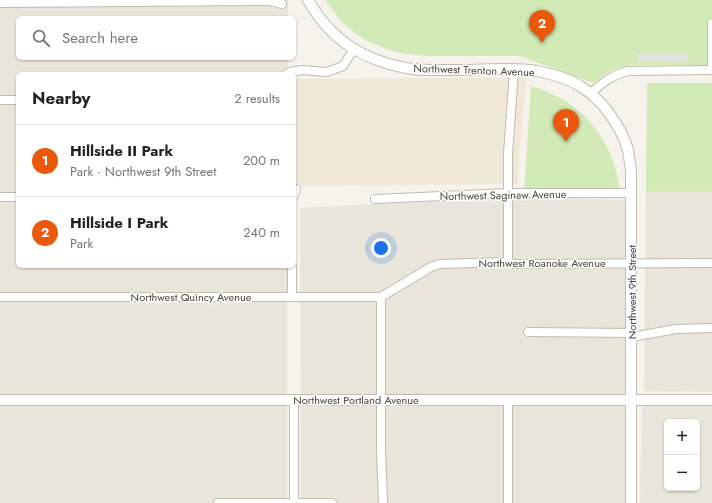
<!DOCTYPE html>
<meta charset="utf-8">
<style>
body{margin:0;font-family:Jost,sans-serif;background:#f6f6f6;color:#222}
.controls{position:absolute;right:12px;bottom:12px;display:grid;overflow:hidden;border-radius:6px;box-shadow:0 1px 3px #0004}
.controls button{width:36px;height:36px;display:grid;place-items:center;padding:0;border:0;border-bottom:1px solid #e0e0e0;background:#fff;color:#222;font:20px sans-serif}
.you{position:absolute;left:381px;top:248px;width:14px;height:14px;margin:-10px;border:3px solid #fff;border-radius:50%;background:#1a73e8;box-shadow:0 0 0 6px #1a73e833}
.badge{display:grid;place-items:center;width:26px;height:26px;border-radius:50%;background:#ea580c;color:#fff;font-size:13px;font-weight:700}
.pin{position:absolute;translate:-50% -33px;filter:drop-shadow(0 1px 2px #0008)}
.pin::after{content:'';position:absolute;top:21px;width:14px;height:12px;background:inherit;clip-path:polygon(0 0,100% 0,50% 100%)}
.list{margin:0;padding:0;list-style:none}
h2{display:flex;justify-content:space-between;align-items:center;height:52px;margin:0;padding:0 16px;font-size:17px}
h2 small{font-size:13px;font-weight:400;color:#767676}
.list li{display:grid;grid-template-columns:26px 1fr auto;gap:12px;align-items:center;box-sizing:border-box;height:72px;padding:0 16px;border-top:1px solid #e0e0e0}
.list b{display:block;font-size:15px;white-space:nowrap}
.list p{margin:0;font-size:13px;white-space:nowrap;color:#767676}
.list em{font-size:13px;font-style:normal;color:#767676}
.icon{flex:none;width:22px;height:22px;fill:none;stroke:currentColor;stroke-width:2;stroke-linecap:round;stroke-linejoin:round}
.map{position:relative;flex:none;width:712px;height:503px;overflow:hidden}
.search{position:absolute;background:#fff;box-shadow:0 1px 3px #0004;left:16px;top:16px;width:280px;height:44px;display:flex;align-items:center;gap:10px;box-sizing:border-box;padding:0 14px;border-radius:6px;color:#767676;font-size:15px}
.panel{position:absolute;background:#fff;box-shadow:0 1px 3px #0004;left:16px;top:72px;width:280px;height:196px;border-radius:6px}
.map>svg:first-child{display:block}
.residential{fill:#eae5da;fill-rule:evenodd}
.education{fill:#efe8d6}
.green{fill:#d2eab5}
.parking{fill:#e5e3e0}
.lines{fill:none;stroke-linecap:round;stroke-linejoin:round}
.minor-casing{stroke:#c2bbae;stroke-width:10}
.tertiary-casing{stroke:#c2bbae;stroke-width:12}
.minor{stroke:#fff;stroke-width:8}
.tertiary{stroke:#fff;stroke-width:10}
.labels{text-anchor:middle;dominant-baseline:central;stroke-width:3;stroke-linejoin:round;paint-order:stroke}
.street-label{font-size:11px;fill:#4b4439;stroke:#fff}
</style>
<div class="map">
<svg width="712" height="503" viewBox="0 0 712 503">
<rect width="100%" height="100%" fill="#f6f3ec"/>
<g class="residential">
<path d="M0 0H288V18H18V58H288V74H18V266H287V503H0Z"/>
<path d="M712 190V392L644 391 646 191Z"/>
<path d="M517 197 626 200 625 503H301L300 208Z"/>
<path d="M642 405H712V503H640ZM667 422H697V488H667Z"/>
</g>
<path class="education" d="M527 77 519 151 518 184 294 186V79Z"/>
<g class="green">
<path d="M325 0H712V65H630L610 71 593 83 519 56H425L401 53 389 50 367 41 355 33 342 22Z"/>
<path d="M647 83H712V191H646Z"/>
<path d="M531 86C582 101 613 138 620 191H524Z"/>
</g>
<rect class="parking" x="637" y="54" width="51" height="8"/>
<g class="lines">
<g class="minor-casing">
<g id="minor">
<path d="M0 3 270 1 282 4"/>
<path d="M712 70V23"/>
<path d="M286 74 290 72 302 70 327 72 343 66 353 50"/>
<path d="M591 93C602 83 612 75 628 71L712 70"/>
<path d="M0 100H18"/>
<path d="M294 196 296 189"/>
<path d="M0 197H18"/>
<path d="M375 199 508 193H632"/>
<path d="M508 262V154L514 70"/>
<path d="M0 297H381L431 267 440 264 508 262 514 264 712 263"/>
<path d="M292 297V266"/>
<path d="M381 297V450L383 503"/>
<path d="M528 332 632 333"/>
<path d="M632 337 676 329 712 328"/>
<path d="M508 400V503"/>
<path d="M218 503H332"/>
<path d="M294 503V400"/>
</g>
</g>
<g class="tertiary-casing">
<g id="tertiary">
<path d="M308 0C330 39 362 60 406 68 423 71 441 70 458 70 484 70 511 67 537 71 551 74 568 78 580 86 602 99 621 126 628 150 629 157 630 164 631 171V503"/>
<path d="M0 400H712"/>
</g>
</g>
<use href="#minor" class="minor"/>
<use href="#tertiary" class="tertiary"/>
</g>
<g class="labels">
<g class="street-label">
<text transform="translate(474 70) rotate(2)">Northwest Trenton Avenue</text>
<text transform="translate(503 195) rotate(-1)">Northwest Saginaw Avenue</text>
<text x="542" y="263">Northwest Roanoke Avenue</text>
<text transform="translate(632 292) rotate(-90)">Northwest 9th Street</text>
<text x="191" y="297">Northwest Quincy Avenue</text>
<text x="356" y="400">Northwest Portland Avenue</text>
</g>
</g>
</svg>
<div class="controls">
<button>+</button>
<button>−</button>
</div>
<div class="you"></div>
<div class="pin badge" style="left:566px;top:142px">1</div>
<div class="pin badge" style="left:542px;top:43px">2</div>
<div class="search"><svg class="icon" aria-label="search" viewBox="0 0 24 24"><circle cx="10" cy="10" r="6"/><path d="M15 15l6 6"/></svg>Search here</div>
<section class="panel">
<h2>Nearby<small>2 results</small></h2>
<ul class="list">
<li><span class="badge">1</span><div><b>Hillside II Park</b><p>Park · Northwest 9th Street</p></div><em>200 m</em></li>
<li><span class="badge">2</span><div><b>Hillside I Park</b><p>Park</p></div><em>240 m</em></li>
</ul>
</section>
</div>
